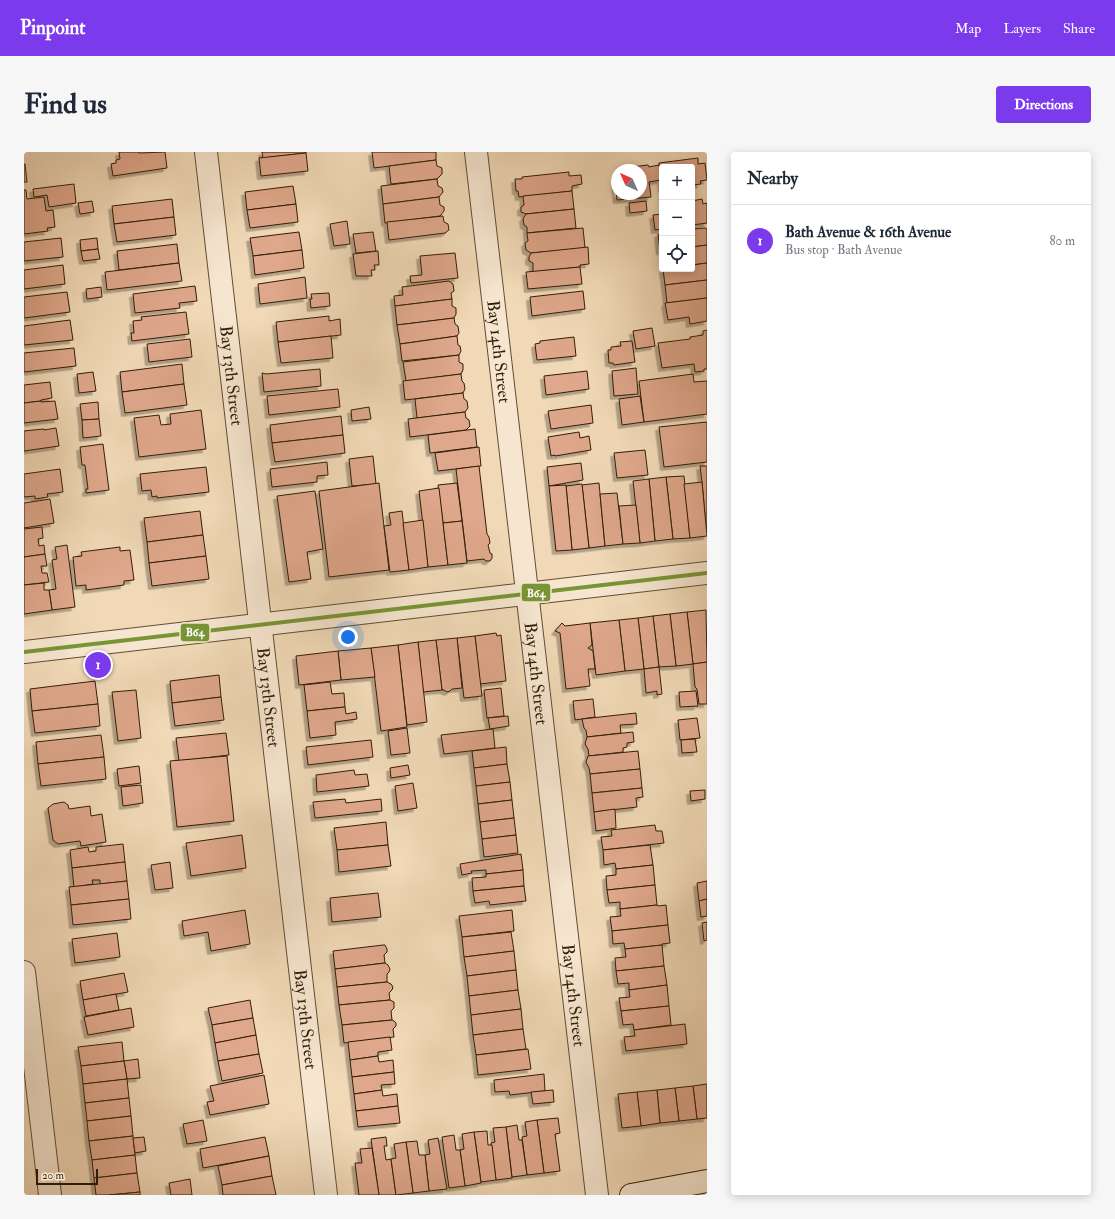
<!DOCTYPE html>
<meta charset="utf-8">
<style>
body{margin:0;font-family:"IM FELL Double Pica",serif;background:#f6f6f7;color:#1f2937}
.controls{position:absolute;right:12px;top:12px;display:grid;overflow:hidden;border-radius:4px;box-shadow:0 2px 10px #0003}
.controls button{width:36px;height:36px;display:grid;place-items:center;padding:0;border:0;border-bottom:1px solid #e0e1e3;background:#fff;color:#1f2937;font:20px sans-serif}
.compass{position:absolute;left:587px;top:12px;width:36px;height:36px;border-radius:50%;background:#fff;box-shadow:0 2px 10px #0003;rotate:315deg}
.scale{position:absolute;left:12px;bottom:10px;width:62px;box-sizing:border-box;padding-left:4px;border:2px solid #321d08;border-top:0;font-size:11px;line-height:14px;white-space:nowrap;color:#321d08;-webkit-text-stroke:3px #f6e6d0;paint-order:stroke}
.you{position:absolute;left:324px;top:485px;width:14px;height:14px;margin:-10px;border:3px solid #fff;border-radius:50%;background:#1a73e8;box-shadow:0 0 0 6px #1a73e833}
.badge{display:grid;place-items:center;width:26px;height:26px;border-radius:50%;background:#7c3aed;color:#fff;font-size:13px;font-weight:700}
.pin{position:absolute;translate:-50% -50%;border:2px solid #fff;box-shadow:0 1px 4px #0006}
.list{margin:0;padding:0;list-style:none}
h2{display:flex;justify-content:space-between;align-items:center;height:52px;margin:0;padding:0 16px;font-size:17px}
h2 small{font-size:13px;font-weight:400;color:#747a83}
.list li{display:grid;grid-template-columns:26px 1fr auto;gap:12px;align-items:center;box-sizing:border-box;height:72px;padding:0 16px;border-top:1px solid #e0e1e3}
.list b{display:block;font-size:15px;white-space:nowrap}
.list p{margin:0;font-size:13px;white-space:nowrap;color:#747a83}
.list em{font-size:13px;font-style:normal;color:#747a83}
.icon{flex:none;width:22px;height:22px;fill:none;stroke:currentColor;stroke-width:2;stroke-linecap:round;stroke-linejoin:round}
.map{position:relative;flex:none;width:683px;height:1043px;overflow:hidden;border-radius:4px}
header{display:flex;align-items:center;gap:24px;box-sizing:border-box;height:56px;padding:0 20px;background:#7c3aed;color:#fff}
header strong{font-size:19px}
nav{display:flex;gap:22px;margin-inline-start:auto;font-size:14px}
.intro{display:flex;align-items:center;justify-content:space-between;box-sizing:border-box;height:96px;padding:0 24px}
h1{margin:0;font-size:28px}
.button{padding:10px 18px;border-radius:4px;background:#7c3aed;color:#fff;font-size:14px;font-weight:700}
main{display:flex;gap:24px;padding:0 24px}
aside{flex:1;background:#fff;border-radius:4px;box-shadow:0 2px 10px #0003}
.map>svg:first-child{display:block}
.building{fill:#dfa78b;stroke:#321d08;filter:url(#shadow)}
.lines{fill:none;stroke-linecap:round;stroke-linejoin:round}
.minor-casing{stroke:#624c34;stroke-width:24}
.tertiary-casing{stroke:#624c34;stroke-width:24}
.secondary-casing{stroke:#321d08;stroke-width:24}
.minor{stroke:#f6e6d0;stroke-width:22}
.tertiary{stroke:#f6e6d0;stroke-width:22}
.secondary{stroke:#f6e6d0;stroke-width:22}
.bus-1-casing{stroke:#f6e6d0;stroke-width:7}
.bus-1{stroke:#799534;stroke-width:4}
.labels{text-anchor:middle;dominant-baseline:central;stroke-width:3;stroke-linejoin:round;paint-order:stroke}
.street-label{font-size:17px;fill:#321d08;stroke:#f6e6d0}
.line-badge{stroke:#f6e6d0;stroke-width:1.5}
.badge-label{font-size:11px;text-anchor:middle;font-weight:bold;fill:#fff}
</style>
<header>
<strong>Pinpoint</strong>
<nav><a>Map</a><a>Layers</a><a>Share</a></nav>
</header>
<div class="intro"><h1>Find us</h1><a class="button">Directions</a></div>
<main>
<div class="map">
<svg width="683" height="1043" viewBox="0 0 683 1043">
<defs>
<filter id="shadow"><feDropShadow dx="-3.5" dy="3.5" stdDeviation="0" flood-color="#0004"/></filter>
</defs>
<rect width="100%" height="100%" fill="#f1d9b7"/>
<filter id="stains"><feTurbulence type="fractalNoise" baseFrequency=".005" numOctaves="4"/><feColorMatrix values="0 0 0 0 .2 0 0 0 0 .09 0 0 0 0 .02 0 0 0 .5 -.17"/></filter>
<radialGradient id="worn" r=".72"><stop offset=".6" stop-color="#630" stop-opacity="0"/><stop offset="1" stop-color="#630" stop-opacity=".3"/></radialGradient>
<g class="building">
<path d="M95 0H115V1L141 0 143 16 89 24 87 12 92 11V8L96 7Z"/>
<path d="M238 0H282V1L239 6Z"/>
<path d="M348 0H412V8L350 16Z"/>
<path d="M282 1 284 19 237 24 235 6Z"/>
<path d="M674 6V12L681 11 683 28 676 29 677 32 668 33V15H638V37L635 11Z"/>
<path d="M412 8 413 14 418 16V22L413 27 367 32 365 14Z"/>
<path d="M0 12H1L3 30H0Z"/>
<path d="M624 13 625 15 635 13 637 28 625 30 627 45 593 48 591 30H593V42H617V18H607V15Z"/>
<path d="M545 20V24L557 23 558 32 548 34V39L495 45 494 39H492L491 27H498V25Z"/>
<path d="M413 27 414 34 418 36 419 40 415 45 359 52 357 34Z"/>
<path d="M50 32 52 51 25 55 23 43 10 45 9 37Z"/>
<path d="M269 34 272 52 223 58 221 40Z"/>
<path d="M0 38H2L3 47 20 45 22 59 29 58 31 75 23 76 24 79 0 82Z"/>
<path d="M548 39 550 57 502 62 497 60V55L500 53 499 44Z"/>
<path d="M415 45 416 53 420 55V59L416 64 361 71 359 52Z"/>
<path d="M148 47 150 65 90 72 88 54Z"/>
<path d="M678 47 679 52 683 51V71L668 73V49Z"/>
<path d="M68 49 70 60 56 62 54 51Z"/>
<path d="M622 49 623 59 606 61 605 51Z"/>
<path d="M272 52 274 70 226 76 223 58Z"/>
<path d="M550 57 552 76 503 81V75L500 73 499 67 502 62Z"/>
<path d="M638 62V77L631 78 629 63Z"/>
<path d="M419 64 420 70 424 72 425 78 421 81 365 88 363 70Z"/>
<path d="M150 65 152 83 93 90 90 72Z"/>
<path d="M323 69 326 92 310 94 306 72Z"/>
<path d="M559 76 561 96 507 101 502 98 501 91 504 89 503 81Z"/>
<path d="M681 76 683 77V93L668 95V77Z"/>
<path d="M275 80 278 98 229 104 226 86Z"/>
<path d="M349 80 352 99 332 101 329 82Z"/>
<path d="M638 81V99H636L634 82Z"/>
<path d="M37 86 39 105 0 109V90Z"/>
<path d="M73 86 74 97 57 99 56 88Z"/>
<path d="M153 92 155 111 95 118 93 99Z"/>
<path d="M683 93V111L668 113V95Z"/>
<path d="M564 95 565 112 556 113V115L509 120V111L505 109V105L507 101Z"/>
<path d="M74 97 76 107 59 109 57 99Z"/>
<path d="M278 98 280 116 231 123 229 104Z"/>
<path d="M354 99 355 113H350L351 118H347L348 124H332L329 102Z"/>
<path d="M431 101 434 126 387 131 386 124 398 123 396 104Z"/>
<path d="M155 111 158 129 83 138 81 120Z"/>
<path d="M683 111V128L641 133 639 117H668V113Z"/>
<path d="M39 113 41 132 0 137V118Z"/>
<path d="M556 115 558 132 504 137 502 120Z"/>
<path d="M281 125 283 146 236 152 234 132Z"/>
<path d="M683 128V146L643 151 641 133Z"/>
<path d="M425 129 429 132 430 139 427 141 428 147 371 154 370 144 379 143 378 135Z"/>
<path d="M171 134 173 149 155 151 156 156 111 161 109 142Z"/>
<path d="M77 135 78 145 63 147 62 137Z"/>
<path d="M559 139 561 157 508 164 506 145Z"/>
<path d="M43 140 46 160 0 166V145Z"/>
<path d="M305 141 306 154 287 156 286 147H288L287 142Z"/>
<path d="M683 146V169L666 172 665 165 644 168 641 151Z"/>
<path d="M428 147V154L432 156V162L430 166 373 173 371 154Z"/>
<path d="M162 160 165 182 108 189 107 181H110L109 169 118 168 117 165Z"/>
<path d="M305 164V169L316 167 317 183 254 190 252 170Z"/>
<path d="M430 166 431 172 434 174 435 181 433 184 376 192 373 173Z"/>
<path d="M46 168 49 188 0 193V174Z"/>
<path d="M628 176 631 194 612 197 609 179Z"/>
<path d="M683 178V217H680V219L671 220 670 212 638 216 634 191 666 187V185L679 183V179Z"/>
<path d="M307 184 309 206 257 211 254 190Z"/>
<path d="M433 184 434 193 436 194 437 199 435 203 378 209 376 192Z"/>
<path d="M550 185 552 204 513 208 511 192 516 191V189Z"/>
<path d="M166 187 168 205 125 210 123 192Z"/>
<path d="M608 189 611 210 590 213 589 211H585L584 198H587V195L597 194 596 190Z"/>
<path d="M50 196 52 214 0 220V201Z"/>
<path d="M435 203V210L439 212V218L437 222 382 229 379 210Z"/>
<path d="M158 212 160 232 98 240 96 220Z"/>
<path d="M612 216 614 242 590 244 588 219Z"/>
<path d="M296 217 297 234 240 240 238 221 242 222Z"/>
<path d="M563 219 565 237 522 243 520 224Z"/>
<path d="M69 220 72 239 55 241 53 222Z"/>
<path d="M437 222 438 229 440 231 441 237 439 241 381 248 379 229Z"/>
<path d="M669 222 670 230 683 229V262L620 270 615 229Z"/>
<path d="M26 230 28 246 17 248V249L0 251V233Z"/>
<path d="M160 232 163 253 101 261 98 240Z"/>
<path d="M314 237 316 255 245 263 243 244Z"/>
<path d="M439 241 440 247 443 249 444 256 441 260 393 266 391 247Z"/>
<path d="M616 244 620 270 598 273 595 247Z"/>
<path d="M17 249V250L31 249 34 267 0 271V251Z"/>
<path d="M74 250 75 267 58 268 56 252Z"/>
<path d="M567 253 569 271 527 277 524 259Z"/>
<path d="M345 255 347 267 328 269 327 258Z"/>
<path d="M177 258 182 297 115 305 110 266 135 263 137 273 147 272 146 262Z"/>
<path d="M441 260 442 266 445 268 446 274 442 278 386 285 384 267Z"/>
<path d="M317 264 319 283 248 291 246 273Z"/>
<path d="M75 267 77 284 59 286 58 268Z"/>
<path d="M683 270V310L640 315 635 275Z"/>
<path d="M32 276 35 294 0 299V279L20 277V278Z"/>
<path d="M451 277 453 295 406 301 404 283Z"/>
<path d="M555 280 556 286 565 284 567 298 531 304V303L527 304 524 285Z"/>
<path d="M319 283 321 301 251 310 248 291Z"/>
<path d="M79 292 85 338 62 341V337H64L61 313H58L56 295Z"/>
<path d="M455 295 457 314 414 319 411 301Z"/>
<path d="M621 298 624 323 593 326 590 301Z"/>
<path d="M349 304 352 332 328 334 325 307Z"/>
<path d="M303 310 304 323 293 324V330L248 335 246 317Z"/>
<path d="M557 311 559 328 525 334 523 315Z"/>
<path d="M455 314 463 382 465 385 466 391 464 393 466 401 468 402V406L466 409H462L460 407 443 409 432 317Z"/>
<path d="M676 314H683V384L678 330Z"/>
<path d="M182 315 185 340 133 346V344L128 345 127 338 118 339 116 322Z"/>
<path d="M36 317 39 340 23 342 24 345 11 347V344L0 345V322Z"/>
<path d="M660 324 666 386 649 387 642 325Z"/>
<path d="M642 325 649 387 631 389 625 327Z"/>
<path d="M625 327 631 389 616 391 609 329Z"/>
<path d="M678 330 683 384 666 386 660 332Z"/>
<path d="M355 331 365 418 305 425 295 339Z"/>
<path d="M433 331 438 369 419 371 414 333Z"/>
<path d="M575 331 581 394 565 396 558 333Z"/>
<path d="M558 332 565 396 548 398 542 334Z"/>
<path d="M542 333 548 398 532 399 525 334Z"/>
<path d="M415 336 424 413 404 415 395 339Z"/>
<path d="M291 339 299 397 283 400 287 427 265 430 253 344Z"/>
<path d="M593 341 599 392 581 394 576 342Z"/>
<path d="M26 347 30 371 0 376V351Z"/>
<path d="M612 353 616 391 599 392 595 354Z"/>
<path d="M176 359 179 383 123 390 120 366Z"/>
<path d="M378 359 385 418 366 420 360 374 367 373 365 361Z"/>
<path d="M399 368 404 415 385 418 379 371Z"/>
<path d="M438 369 443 411 424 413 419 371Z"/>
<path d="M18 375 19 386 14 387 15 394 20 393 21 402 0 405V377Z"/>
<path d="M179 383 182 404 125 411 123 390Z"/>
<path d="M43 393 51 455 28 458 25 438 32 437 28 408 33 407 31 395Z"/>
<path d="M96 395V399L106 398 110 428 100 429V433L62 438V433L52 434 49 405 58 404 57 400Z"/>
<path d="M21 402 23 414H17L18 421H23L25 430 0 433V405Z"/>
<path d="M182 404 185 427 128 434 125 411Z"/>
<path d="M20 431V438H25L28 458 0 462V433Z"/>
<path d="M682 458 683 510 669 512 663 460Z"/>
<path d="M663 460 669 512 652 514 646 462Z"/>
<path d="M646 462 652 514 635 515 629 464Z"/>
<path d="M629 464 635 515 620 517 614 466Z"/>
<path d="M614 466 620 517 601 519 595 468Z"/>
<path d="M595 468 601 519 572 523 566 471Z"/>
<path d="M538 471 541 474 566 471 568 493 564 496 569 499 571 517H564L566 534 542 537 536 481 531 479Z"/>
<path d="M472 481 473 484 477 483 482 529 456 532 451 484Z"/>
<path d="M451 484 458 544 440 546 433 486Z"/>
<path d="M433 486 438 536 428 537 426 539 423 540 420 538H418L412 488Z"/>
<path d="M412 488 418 538 399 540 394 490Z"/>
<path d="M394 490 403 570 383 573 374 493Z"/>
<path d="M374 493 383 575 357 579 347 496Z"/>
<path d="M347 496 351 525 317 528 314 499Z"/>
<path d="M314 499 317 528 275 533 272 504Z"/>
<path d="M683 510V552H675L673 537 671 535 669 512Z"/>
<path d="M635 515 638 542 633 543V539L622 541 620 517Z"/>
<path d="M195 523 197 545 148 551 146 529Z"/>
<path d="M71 529 74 552 8 559 6 537Z"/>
<path d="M306 530 308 542 320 541 321 555 283 559 280 533Z"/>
<path d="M477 536 480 564 463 566 460 538Z"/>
<path d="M112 538 117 586 94 589 88 540Z"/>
<path d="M672 539 674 554 656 555 655 540Z"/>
<path d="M197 545 200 568 151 574 148 551Z"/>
<path d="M569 547 571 565 551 568 549 549Z"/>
<path d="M74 552 76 574 11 581 8 559Z"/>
<path d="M321 555 322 562 332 560 333 567 311 570 312 583 286 586 283 559Z"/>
<path d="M612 561 613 572 596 573 597 581 563 585 562 578 560 576 558 567Z"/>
<path d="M484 564 485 574 466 577 464 566Z"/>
<path d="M673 566 676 586 656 588 654 568Z"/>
<path d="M383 576 386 601 367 603 364 579Z"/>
<path d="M469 577 471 596 420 602 417 583Z"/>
<path d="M609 580 610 590 603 591V595L599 596V600L565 604 564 597 561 592 563 585Z"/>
<path d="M202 581 205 603 155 609 152 586Z"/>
<path d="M77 583 80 605 14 612 12 590Z"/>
<path d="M671 587 673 600 658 601 657 588Z"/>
<path d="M347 588 349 605 284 613 282 595Z"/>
<path d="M482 595 483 612 450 616 448 599Z"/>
<path d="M614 599 616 617 566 622 565 616 562 610 564 604Z"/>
<path d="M203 604 210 669 153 675 146 609Z"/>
<path d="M80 605 82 627 17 634 14 612Z"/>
<path d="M483 612 486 630 452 634 450 616Z"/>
<path d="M384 613 386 623 367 626 366 616Z"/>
<path d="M115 614 117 631 95 634 93 617Z"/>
<path d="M616 617 618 636 568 641 566 622Z"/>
<path d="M330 618 331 623 343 622 345 634 293 640 292 623Z"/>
<path d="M486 630 488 648 454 652 452 634Z"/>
<path d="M389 631 393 656 374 659 371 634Z"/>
<path d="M117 633 119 651 99 654 97 635Z"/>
<path d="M618 636 619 645 612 646 613 655 570 660 568 641Z"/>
<path d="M681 638V647L667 649 666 639Z"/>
<path d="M321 647 322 651 357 647 358 659 291 666 289 650Z"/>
<path d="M488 648 490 666 456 670 454 652Z"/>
<path d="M40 650 44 653 45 657 66 654 67 664 78 662 82 690 57 694 56 689 34 692 29 688 24 656 29 652Z"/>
<path d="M591 657 592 676 572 679 570 660Z"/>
<path d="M490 666 492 683 458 687 456 670Z"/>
<path d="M362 670 364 693 313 698 310 676Z"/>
<path d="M631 673 632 679H638L640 691 579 698 577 685 588 684 587 678Z"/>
<path d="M218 683 222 716 167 724 162 691Z"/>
<path d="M492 683 494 701 460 705 458 687Z"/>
<path d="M99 692 101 710 48 716 46 698 64 695 65 700 72 699V695Z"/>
<path d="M364 693 367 714 315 720 313 698Z"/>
<path d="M626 693 629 713 592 717 591 711 580 713 579 698Z"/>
<path d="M497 702 499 718 462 722V718L447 719 448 721 438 723 436 712Z"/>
<path d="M101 710 103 729 76 732V728H68L69 732 50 735 48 716Z"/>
<path d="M146 710 149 736 131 738 127 713Z"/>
<path d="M629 713 631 733 583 738 582 724 592 723V717Z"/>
<path d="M499 718 500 734 449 739 448 726 462 725V722Z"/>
<path d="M103 729 105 747 47 753 45 735Z"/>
<path d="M683 729V747L675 749 673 731Z"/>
<path d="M631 733 633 753 596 757V750L585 751 583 738Z"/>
<path d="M500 734 502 749 466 753 465 749 451 751 449 739Z"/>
<path d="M354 741 357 765 308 770 306 746Z"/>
<path d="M105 747 107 767 49 773 47 753Z"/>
<path d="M683 747V764L677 765 675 749Z"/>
<path d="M633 753 634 754 642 753 644 773 588 779 586 765 597 764 596 757Z"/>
<path d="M221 758 226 792 187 799 184 780 160 784 158 769Z"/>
<path d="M488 758 490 779 438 785 435 764Z"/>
<path d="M683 770V788L680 789 678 771Z"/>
<path d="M644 773 646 791 638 792V793L601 797 600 791 589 792 588 779Z"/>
<path d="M487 780 490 799 440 805 438 785Z"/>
<path d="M93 781 96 805 51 811 48 787Z"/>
<path d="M359 793H361L363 797V800L360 803 361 811 311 817 309 799Z"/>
<path d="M638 793 640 814 592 819 591 806 602 805 601 797Z"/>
<path d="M490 799 492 818 443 824 440 805Z"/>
<path d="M361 811 364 813 366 817 365 820 363 822V830L313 835 311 817Z"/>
<path d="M640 814 643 833 605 838V831L594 832 592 819Z"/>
<path d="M492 818 494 838 445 844 443 824Z"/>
<path d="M100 821 104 840 59 848 56 829Z"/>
<path d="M363 830 367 832 369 835 368 838 365 841 366 848 315 853 313 835Z"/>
<path d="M643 833 645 854 597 859 595 846 606 845 605 838Z"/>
<path d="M494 838 497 857 447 863 445 844Z"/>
<path d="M92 842 95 858 62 864 59 848Z"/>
<path d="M226 848 229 866 188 873 184 856Z"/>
<path d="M366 848 370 850V856L367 859 368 868 318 873 315 853Z"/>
<path d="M645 854 647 873 610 878 609 872 599 873 597 859Z"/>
<path d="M107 856 110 875 64 883 60 865Z"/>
<path d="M497 857 499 877 449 883 447 863Z"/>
<path d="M229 866 232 883 191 891 188 873Z"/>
<path d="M368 868 370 869 372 871V874L369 877 370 885 320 891 318 873Z"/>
<path d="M661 872 663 892 602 899 600 885 611 884 610 878Z"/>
<path d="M499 877 502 897 452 903 449 883Z"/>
<path d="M232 883 235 902 194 909 191 891Z"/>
<path d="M366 885 368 898 354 900V904L326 908 324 890Z"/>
<path d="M98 890 100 909 57 914 54 895Z"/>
<path d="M504 897 507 917 454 923 452 903Z"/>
<path d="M235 902 239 921 198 929 194 909Z"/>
<path d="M354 904 355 910 369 908 370 920 328 925 326 908Z"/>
<path d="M114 907 116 926 103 927 100 909Z"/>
<path d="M100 909 103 927 59 932 57 914Z"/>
<path d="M370 920 371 932 357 933 358 938 330 942 328 925Z"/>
<path d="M520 922 521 939 486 943 485 939 471 940 470 928Z"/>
<path d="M240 923 245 952 186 963 183 950 190 949 186 934Z"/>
<path d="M103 927 105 946 61 951 59 932Z"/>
<path d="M683 932V966L673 967 669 934Z"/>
<path d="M669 934 673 967 655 969 651 936Z"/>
<path d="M651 936 655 969 636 971 633 938Z"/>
<path d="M358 938 359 944 373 942 374 954 332 959 330 942Z"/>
<path d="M529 938 530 950 509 952 507 940Z"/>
<path d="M633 938 636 971 617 974 613 940Z"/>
<path d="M613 940 617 974 598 976 594 942Z"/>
<path d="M105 946 107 964 63 969 61 951Z"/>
<path d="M374 954 376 971 334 975 332 959Z"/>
<path d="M107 964 109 984 65 989 63 969Z"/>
<path d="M534 966 536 981 531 982 536 1019 520 1021 513 968Z"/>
<path d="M179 968 183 989 163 992 159 972Z"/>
<path d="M513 968 520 1021 503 1023 498 985 503 984 501 970Z"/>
<path d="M493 973 495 988H498L503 1023 488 1025 482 975Z"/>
<path d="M482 975 488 1026 472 1028 467 991 471 990 469 976Z"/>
<path d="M463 979 464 993H468L472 1028 457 1030 450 980Z"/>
<path d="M450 980 457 1031 441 1034 436 998 440 997 438 982Z"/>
<path d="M430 983 432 998H436L441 1034 425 1036 418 985Z"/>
<path d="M109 984 111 1003 68 1008 65 989Z"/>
<path d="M120 985 122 999 111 1001 109 986Z"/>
<path d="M241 985 245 1004 179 1016 176 997Z"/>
<path d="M362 985 363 994H360L362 1008 367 1007 372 1043H355L347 987Z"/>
<path d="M414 986 423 1037 405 1039 401 1003 406 1002 404 988Z"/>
<path d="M393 989 395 1003H401L405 1039 389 1041 382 990Z"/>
<path d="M382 990 389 1041 372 1043 367 1007 372 1006 370 992Z"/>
<path d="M348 996 355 1043H335L331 1011H338L336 997Z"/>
<path d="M111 1003 113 1021 70 1026 68 1008Z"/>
<path d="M245 1004 248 1024 198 1033 194 1014Z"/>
<path d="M113 1021 116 1040 85 1043H72L70 1026Z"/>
<path d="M248 1024 252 1043H199L198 1033Z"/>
<path d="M166 1027 168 1043H147L145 1031Z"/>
<path d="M116 1040V1043H85Z"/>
</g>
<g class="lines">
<g class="minor-casing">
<g id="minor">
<path id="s1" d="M182 0 302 1043"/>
<path id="s2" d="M452 0 573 1043"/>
<path d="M0 820 26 1043"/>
</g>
</g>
<g class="tertiary-casing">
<path id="tertiary" d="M0 500 683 421"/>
</g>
<g class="secondary-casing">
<path id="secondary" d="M607 1043 683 1029"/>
</g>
<use href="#minor" class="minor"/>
<use href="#tertiary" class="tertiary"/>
<use href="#secondary" class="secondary"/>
<g class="bus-1-casing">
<path id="bus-1" d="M0 500 683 421"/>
</g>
<use href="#bus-1" class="bus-1"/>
</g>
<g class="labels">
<g class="street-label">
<text stroke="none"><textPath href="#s2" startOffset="201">Bay 14th Street</textPath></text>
<text stroke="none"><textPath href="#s1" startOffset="225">Bay 13th Street</textPath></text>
<text stroke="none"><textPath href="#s2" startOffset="525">Bay 14th Street</textPath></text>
<text stroke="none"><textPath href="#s1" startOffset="549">Bay 13th Street</textPath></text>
<text stroke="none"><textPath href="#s2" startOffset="849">Bay 14th Street</textPath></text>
<text stroke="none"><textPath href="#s1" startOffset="873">Bay 13th Street</textPath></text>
</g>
</g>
<g class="line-badge">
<rect x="497" y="431" width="30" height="19" rx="4" fill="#799534"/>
<rect x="156" y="471" width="30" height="19" rx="4" fill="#799534"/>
</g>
<g class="badge-label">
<text x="512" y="445">B64</text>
<text x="171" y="484">B64</text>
</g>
<rect width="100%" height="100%" filter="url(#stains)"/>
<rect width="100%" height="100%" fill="url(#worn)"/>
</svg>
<div class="controls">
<button>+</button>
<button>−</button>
<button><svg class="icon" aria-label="locate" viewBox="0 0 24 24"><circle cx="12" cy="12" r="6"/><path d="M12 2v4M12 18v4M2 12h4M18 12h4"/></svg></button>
</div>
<svg class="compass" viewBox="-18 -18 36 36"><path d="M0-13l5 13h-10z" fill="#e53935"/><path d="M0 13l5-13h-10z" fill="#747a83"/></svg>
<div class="scale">20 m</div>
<div class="you"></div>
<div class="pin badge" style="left:74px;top:513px">1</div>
</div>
<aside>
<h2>Nearby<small></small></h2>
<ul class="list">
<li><span class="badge">1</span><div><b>Bath Avenue &amp; 16th Avenue</b><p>Bus stop · Bath Avenue</p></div><em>80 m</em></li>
</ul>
</aside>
</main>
